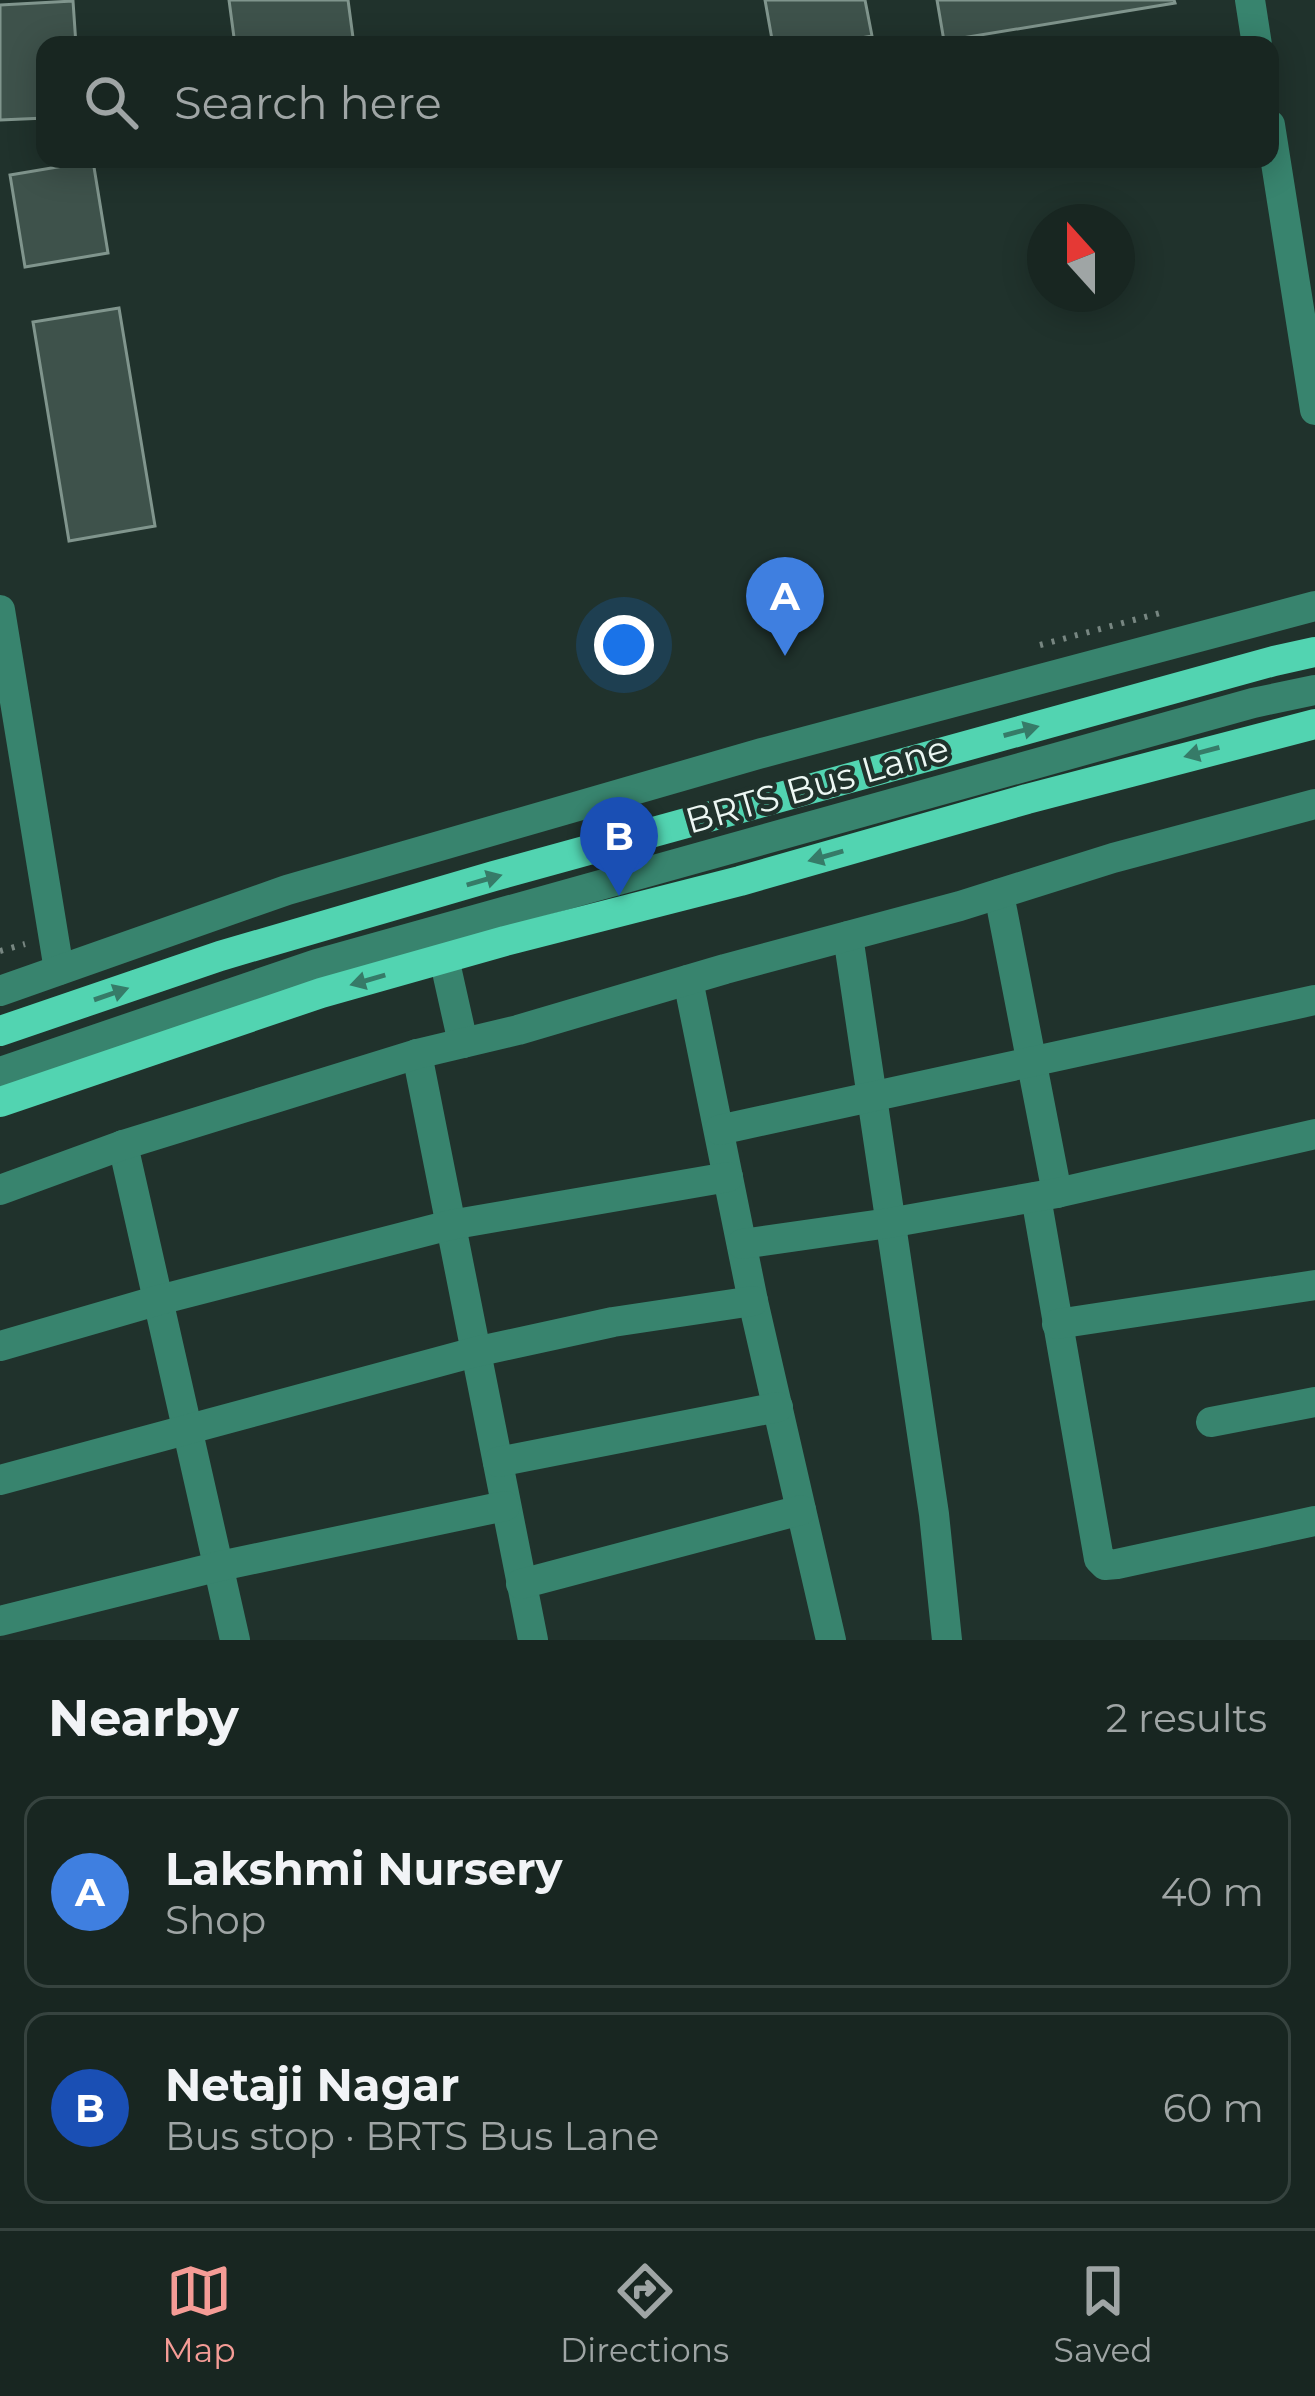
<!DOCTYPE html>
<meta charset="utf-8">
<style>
body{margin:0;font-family:Montserrat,sans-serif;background:#212e2a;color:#f1f3f6}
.compass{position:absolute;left:1027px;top:204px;width:108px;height:108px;border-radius:50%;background:#182621;box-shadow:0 6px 30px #0003;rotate:339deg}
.you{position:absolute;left:624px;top:645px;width:42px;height:42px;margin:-30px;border:9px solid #fff;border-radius:50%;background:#1a73e8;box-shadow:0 0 0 18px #1a73e833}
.badge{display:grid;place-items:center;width:78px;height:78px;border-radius:50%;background:#f59c96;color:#fff;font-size:39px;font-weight:700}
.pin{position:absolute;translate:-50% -99px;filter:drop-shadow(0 3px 6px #0008)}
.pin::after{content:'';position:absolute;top:63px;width:42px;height:36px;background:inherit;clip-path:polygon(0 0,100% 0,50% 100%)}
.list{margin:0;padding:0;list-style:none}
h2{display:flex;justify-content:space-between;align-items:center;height:156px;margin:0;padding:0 48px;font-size:51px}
h2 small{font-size:39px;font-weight:400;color:#9fa5a5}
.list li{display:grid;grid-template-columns:78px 1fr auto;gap:36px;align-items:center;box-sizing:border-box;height:192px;margin:0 24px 24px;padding:0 24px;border:3px solid #36433f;border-radius:24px}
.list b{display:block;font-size:45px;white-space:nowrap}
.list p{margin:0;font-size:39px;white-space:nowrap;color:#9fa5a5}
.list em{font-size:39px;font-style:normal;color:#9fa5a5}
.icon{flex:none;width:66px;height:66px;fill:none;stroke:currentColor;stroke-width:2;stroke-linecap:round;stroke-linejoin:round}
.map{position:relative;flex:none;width:1315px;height:1640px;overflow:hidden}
.search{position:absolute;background:#182621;box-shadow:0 6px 30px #0003;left:36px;right:36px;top:36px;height:132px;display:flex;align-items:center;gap:30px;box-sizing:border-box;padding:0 42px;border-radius:24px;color:#9fa5a5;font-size:45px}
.sheet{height:588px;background:#182621}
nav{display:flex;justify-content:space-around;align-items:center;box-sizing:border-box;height:168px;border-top:3px solid #36433f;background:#182621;font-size:33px;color:#9fa5a5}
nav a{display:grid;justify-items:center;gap:6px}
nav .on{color:#f59c96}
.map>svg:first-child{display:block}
.building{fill:#3e524b;stroke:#80958d;stroke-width:3}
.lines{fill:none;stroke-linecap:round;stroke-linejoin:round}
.path{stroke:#778681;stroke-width:6;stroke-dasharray:3 9;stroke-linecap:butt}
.minor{stroke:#38846e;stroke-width:30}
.major{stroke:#52d4b1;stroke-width:30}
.oneway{fill:#367b68}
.labels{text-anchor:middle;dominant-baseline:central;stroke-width:9;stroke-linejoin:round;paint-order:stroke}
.street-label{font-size:36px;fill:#ecf7f3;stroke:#20322c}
</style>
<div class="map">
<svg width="1315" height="1640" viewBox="0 0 1315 1640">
<rect width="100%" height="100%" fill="#20322c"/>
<g class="building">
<path d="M229 0H348L354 45H235Z"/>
<path d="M765 0H865L872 36 822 45H773Z"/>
<path d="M937 0H1174L1175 3 944 41Z"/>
<path d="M73 1 76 45H45V118L0 120V5Z"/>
<path d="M93 161 108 253 25 267 10 175Z"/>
<path d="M119 308 155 526 69 541 33 322Z"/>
</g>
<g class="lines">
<g class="path">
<path d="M1040 645 1160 613"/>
<path d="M0 951 25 944"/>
</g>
<g class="minor">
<path d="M1250 0 1257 45"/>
<path d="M1270 125 1315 410"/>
<path d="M0 610 59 970"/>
<path d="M999 894 1057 1193"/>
<path d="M848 936 934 1514 947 1640"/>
<path d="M444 958 463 1043"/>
<path d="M688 980 753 1301 831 1640"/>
<path d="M0 991 287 890 762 753 1315 606"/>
<path d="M417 1054 533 1640"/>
<path d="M0 1072 317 964 1253 703 1315 690"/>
<path d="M719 1130 1315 1000"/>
<path d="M123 1145 235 1640"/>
<path d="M0 1190 123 1145 417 1054 518 1030 725 969 960 906 1113 858 1315 804"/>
<path d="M1036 1197 1099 1559 1105 1565 1117 1564 1315 1521"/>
<path d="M742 1244 889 1223 1057 1193 1315 1134"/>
<path d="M1057 1324 1315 1285"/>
<path d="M0 1346 159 1300 450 1225 728 1177"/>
<path d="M1211 1422 1315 1402"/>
<path d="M498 1462 778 1407"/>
<path d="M0 1480 475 1352 613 1322 753 1301"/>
<path d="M521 1584 801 1510"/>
<path d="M0 1621 220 1566 505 1506"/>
</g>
<g class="major">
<path d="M0 1031 220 956 494 876 1274 661 1315 652"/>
<path d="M0 1102 321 993 505 941 740 881 1027 799 1315 724"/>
</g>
</g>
<defs><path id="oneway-solid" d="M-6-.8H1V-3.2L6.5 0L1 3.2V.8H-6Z" transform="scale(3)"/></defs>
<g class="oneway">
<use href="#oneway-solid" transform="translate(1021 731) rotate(-15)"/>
<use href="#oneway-solid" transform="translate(1202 752) rotate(165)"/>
<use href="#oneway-solid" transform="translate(826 856) rotate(164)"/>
<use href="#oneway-solid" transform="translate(484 880) rotate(-16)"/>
<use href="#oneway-solid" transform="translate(368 980) rotate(164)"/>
<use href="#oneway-solid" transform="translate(111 994) rotate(-19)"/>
</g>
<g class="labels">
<g class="street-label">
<text transform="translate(817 784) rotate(-16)">BRTS Bus Lane</text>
</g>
</g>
</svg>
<svg class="compass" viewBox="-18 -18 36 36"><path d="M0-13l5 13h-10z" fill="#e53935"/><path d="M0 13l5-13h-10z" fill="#9fa5a5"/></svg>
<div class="you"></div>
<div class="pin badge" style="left:785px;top:656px;background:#3f7fe0">A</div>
<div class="pin badge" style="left:619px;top:896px;background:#1a4fb4">B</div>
<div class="search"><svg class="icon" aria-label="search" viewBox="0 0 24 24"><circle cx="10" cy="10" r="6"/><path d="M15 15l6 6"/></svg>Search here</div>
</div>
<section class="sheet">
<h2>Nearby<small>2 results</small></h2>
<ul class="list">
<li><span class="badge" style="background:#3f7fe0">A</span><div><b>Lakshmi Nursery</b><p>Shop</p></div><em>40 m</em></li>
<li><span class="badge" style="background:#1a4fb4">B</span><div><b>Netaji Nagar</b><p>Bus stop · BRTS Bus Lane</p></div><em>60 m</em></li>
</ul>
</section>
<nav>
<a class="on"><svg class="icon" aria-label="map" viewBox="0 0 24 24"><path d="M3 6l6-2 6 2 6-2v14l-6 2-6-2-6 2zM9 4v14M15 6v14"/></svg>Map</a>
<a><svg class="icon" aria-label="directions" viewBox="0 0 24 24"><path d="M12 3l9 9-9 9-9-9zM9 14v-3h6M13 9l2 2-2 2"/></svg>Directions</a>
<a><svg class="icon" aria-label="saved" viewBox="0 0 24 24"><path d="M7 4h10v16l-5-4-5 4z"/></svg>Saved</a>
</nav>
